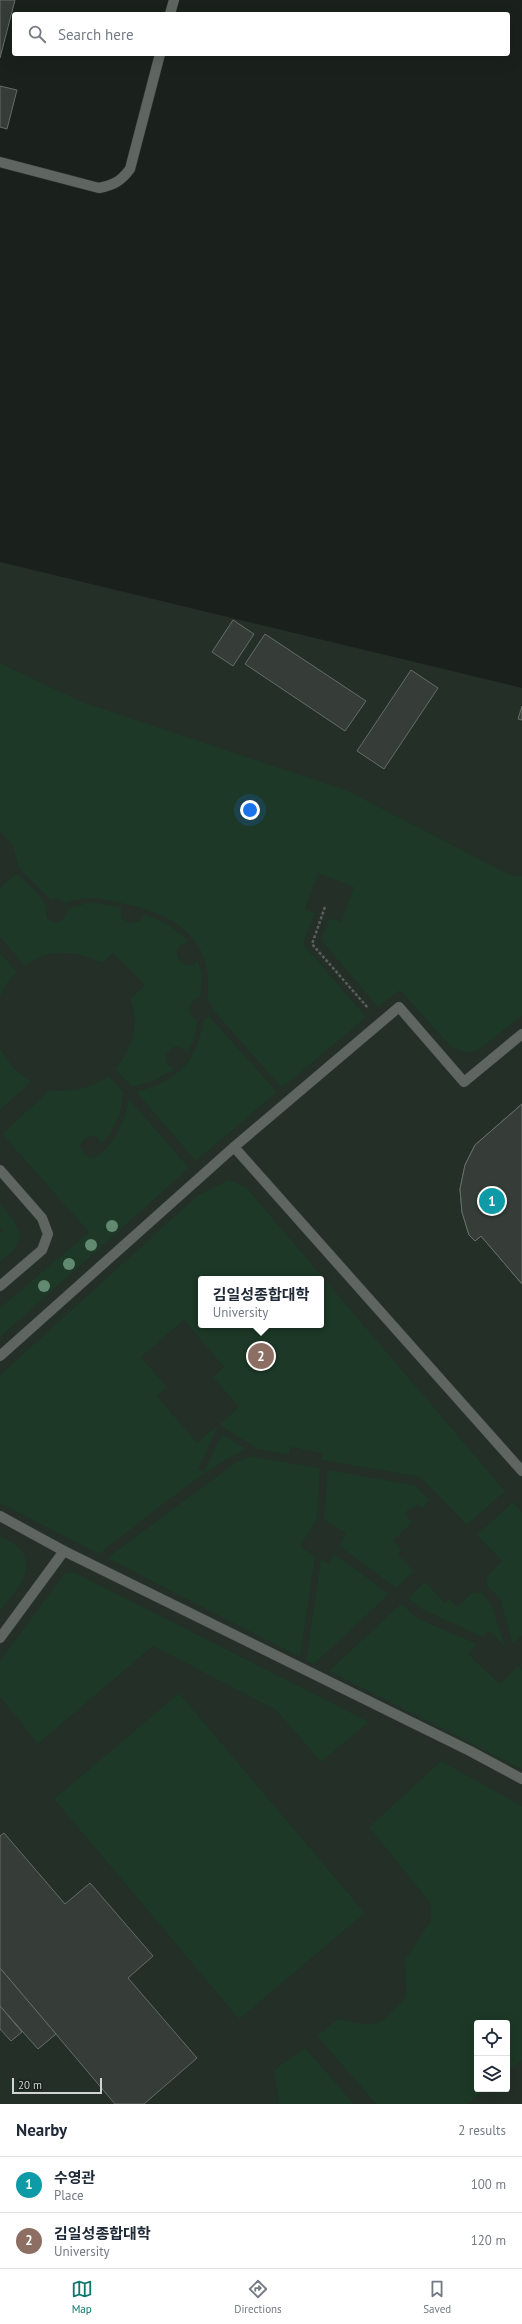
<!DOCTYPE html>
<meta charset="utf-8">
<style>
body{margin:0;font-family:"PT Sans","Noto Sans KR",sans-serif;background:#f2f2f3;color:#1f2937}
.controls{position:absolute;right:12px;bottom:12px;display:grid;overflow:hidden;border-radius:4px;box-shadow:0 4px 16px #0002}
.controls button{width:36px;height:36px;display:grid;place-items:center;padding:0;border:0;border-bottom:1px solid #e0e1e3;background:#fff;color:#1f2937;font:20px sans-serif}
.scale{position:absolute;left:12px;bottom:10px;width:90px;box-sizing:border-box;padding-left:4px;border:2px solid #cfd4d1;border-top:0;font-size:11px;line-height:14px;white-space:nowrap;color:#cfd4d1;-webkit-text-stroke:3px #1a211c;paint-order:stroke}
.you{position:absolute;left:250px;top:810px;width:14px;height:14px;margin:-10px;border:3px solid #fff;border-radius:50%;background:#1a73e8;box-shadow:0 0 0 6px #1a73e833}
.badge{display:grid;place-items:center;width:26px;height:26px;border-radius:50%;background:#0f766e;color:#fff;font-size:13px;font-weight:700}
.pin{position:absolute;translate:-50% -50%;border:2px solid #fff;box-shadow:0 1px 4px #0006}
.popup{position:absolute;left:198px;top:1276px;width:126px;height:52px;box-sizing:border-box;display:grid;place-content:center;border-radius:4px;background:#fff;filter:drop-shadow(0 1px 3px #0005);font-size:13px;white-space:nowrap;color:#747a83}
.popup b{font-size:15px;color:#1f2937}
.popup::after{content:'';position:absolute;left:50%;top:100%;margin-left:-8px;border:8px solid transparent;border-top-color:#fff}
.list{margin:0;padding:0;list-style:none}
h2{display:flex;justify-content:space-between;align-items:center;height:52px;margin:0;padding:0 16px;font-size:17px}
h2 small{font-size:13px;font-weight:400;color:#747a83}
.list li{display:grid;grid-template-columns:26px 1fr auto;gap:12px;align-items:center;box-sizing:border-box;height:56px;padding:0 16px;border-top:1px solid #e0e1e3}
.list b{display:block;font-size:15px;white-space:nowrap}
.list p{margin:0;font-size:13px;white-space:nowrap;color:#747a83}
.list em{font-size:13px;font-style:normal;color:#747a83}
.icon{flex:none;width:22px;height:22px;fill:none;stroke:currentColor;stroke-width:2;stroke-linecap:round;stroke-linejoin:round}
.map{position:relative;flex:none;width:522px;height:2104px;overflow:hidden}
.search{position:absolute;background:#fff;box-shadow:0 4px 16px #0002;left:12px;right:12px;top:12px;height:44px;display:flex;align-items:center;gap:10px;box-sizing:border-box;padding:0 14px;border-radius:4px;color:#747a83;font-size:15px}
.sheet{height:164px;background:#fff}
nav{display:flex;justify-content:space-around;align-items:center;box-sizing:border-box;height:56px;border-top:1px solid #e0e1e3;background:#fff;font-size:11px;color:#747a83}
nav a{display:grid;justify-items:center;gap:2px}
nav .on{color:#0f766e}
.map>svg:first-child{display:block}
.built{fill:#232f27;fill-rule:evenodd}
.green{fill:#1d3827;fill-rule:evenodd}
.building{fill:#363d38;stroke:#656d67}
.lines{fill:none;stroke-linecap:round;stroke-linejoin:round}
.minor-casing{stroke:#363a37;stroke-width:11}
.path{stroke:#59605b;stroke-width:2.5;stroke-dasharray:3 2;stroke-linecap:butt}
.minor{stroke:#5f6661;stroke-width:10}
.tree{fill:#628a70}
</style>
<div class="map">
<svg width="522" height="2104" viewBox="0 0 522 2104">
<rect width="100%" height="100%" fill="#1a211c"/>
<path class="built" d="M0 562 522 688V2104H0ZM201 1279H321V1325H201ZM477 2023H507V2089H477Z"/>
<g class="green">
<path d="M0 663 82 702 348 791 510 875 522 876V1016L479 1049 468 1053 451 1047 400 990 378 1007 321 940 329 918 341 922 354 887 318 873 305 909 315 913 303 944 366 1017 282 1088 212 1009V1005L207 999C216 939 173 913 121 903 99 898 88 895 65 903L57 898 51 900 19 868 13 846 0 831Z"/>
<path d="M16 874C23 878 44 898 46 906 47 911 44 915 49 920 60 927 67 917 68 908L93 902 121 908V917C129 926 139 926 144 914 162 920 176 929 189 942 165 946 182 976 198 961L202 974 201 997C188 1000 184 1015 198 1020L193 1042 187 1053C174 1035 154 1061 175 1069L151 1082 132 1087 115 1069C132 1049 140 1024 130 999L145 985 113 953 102 963C76 951 49 947 25 966L0 937V888Z"/>
<path d="M0 953 17 972 6 984 0 997Z"/>
<path d="M209 1016 277 1092 196 1161 136 1092C180 1079 194 1065 204 1020Z"/>
<path d="M0 1048 14 1069 31 1082 0 1110Z"/>
<path d="M109 1076 124 1093C120 1114 116 1128 102 1144L96 1136C87 1136 84 1138 80 1146 83 1154 86 1157 94 1158 116 1144 124 1123 129 1099L189 1168 0 1337V1308L89 1232 2 1134 50 1090C73 1093 90 1088 109 1076Z"/>
<path d="M229 1180 246 1187 505 1491 467 1525 420 1477 322 1460V1453L290 1447 289 1455 257 1449 223 1427 220 1424 239 1407 213 1377 224 1367 184 1320 141 1357 167 1387 157 1396 197 1443 215 1427 217 1429 198 1469 204 1472 222 1434 246 1449C196 1474 144 1520 99 1554L0 1503V1375L198 1195ZM201 1279H321V1325H201Z"/>
<path d="M0 1204 14 1220 20 1235 16 1248 0 1262V1234L2 1231 0 1228Z"/>
<path d="M250 1456 320 1468 317 1519 300 1547 315 1556 300 1657 107 1558 235 1463Z"/>
<path d="M327 1470 415 1485 430 1501 422 1508 417 1505 407 1510 406 1516 412 1522 393 1541 402 1550 398 1555 414 1571 396 1588 339 1546 346 1533 324 1520Z"/>
<path d="M513 1502 522 1512V1635L513 1644 500 1599 487 1586V1576L502 1561 477 1535Z"/>
<path d="M0 1536C6 1540 16 1544 21 1550 38 1572 13 1593 0 1611Z"/>
<path d="M334 1554 389 1594 314 1664 306 1660 321 1559 329 1564Z"/>
<path d="M74 1572 369 1722 321 1762 276 1710 153 1646 38 1744 0 1697V1661L64 1574Z"/>
<path d="M425 1582 445 1603 449 1599 457 1607 472 1593 481 1592 491 1603 505 1646 489 1631 483 1637 423 1610 408 1598Z"/>
<path d="M401 1604 419 1619 477 1644 468 1654 500 1684 518 1666 522 1670V1769L329 1671Z"/>
<path d="M179 1693 365 1913 239 2019 54 1799Z"/>
<path d="M441 1761 522 1806V2060L507 2072V2023H477V2089H486L468 2104H376L317 2036 338 2019C377 2028 380 2028 406 1996L405 1960 431 1920 430 1903 369 1827Z"/>
<path d="M305 2048 354 2104H279L274 2070Z"/>
</g>
<g class="building">
<path d="M0 0H15L0 58Z"/>
<path d="M0 86 17 90 7 129 0 127Z"/>
<path d="M233 620 254 634 233 666 212 652Z"/>
<path d="M265 634 366 701 345 731 245 664Z"/>
<path d="M411 670 438 688 384 769 357 751Z"/>
<path d="M522 706V720L518 719Z"/>
<path d="M522 1104V1284L481 1236 475 1241 469 1235 462 1212 460 1189 465 1165 475 1145Z"/>
<path d="M522 1104V1284L481 1236 475 1241 469 1235 462 1212 460 1189 465 1165 475 1145Z"/>
<path d="M4 1833 65 1904 90 1883 153 1956 128 1978 197 2058 144 2104H115L0 1968V1836Z"/>
<path d="M0 1968 56 2034 38 2049 0 2006Z"/>
<path d="M0 2006 22 2032 11 2041 0 2029Z"/>
</g>
<g class="lines">
<g class="minor-casing">
<g id="minor">
<path d="M170 14 174 0"/>
<path d="M0 162 99 188C114 185 121 181 130 169L160 54"/>
<path d="M234 1147 399 1007 464 1082 522 1034"/>
<path d="M0 1170 42 1218 48 1234 42 1250 0 1286"/>
<path d="M0 1356 234 1147 522 1471"/>
<path d="M0 1516 64 1551 470 1751 522 1779"/>
<path d="M0 1638 64 1551"/>
</g>
</g>
<path class="path" d="M325 907 312 944 368 1008"/>
<use href="#minor" class="minor"/>
</g>
<g class="tree">
<circle cx="112" cy="1226" r="6"/>
<circle cx="91" cy="1245" r="6"/>
<circle cx="69" cy="1264" r="6"/>
<circle cx="44" cy="1286" r="6"/>
</g>
</svg>
<div class="controls">
<button><svg class="icon" aria-label="locate" viewBox="0 0 24 24"><circle cx="12" cy="12" r="6"/><path d="M12 2v4M12 18v4M2 12h4M18 12h4"/></svg></button>
<button><svg class="icon" aria-label="layers" viewBox="0 0 24 24"><path d="M12 4l9 5-9 5-9-5zM3 14l9 5 9-5"/></svg></button>
</div>
<div class="scale">20 m</div>
<div class="you"></div>
<div class="pin badge" style="left:492px;top:1201px;background:#0f9aa8">1</div>
<div class="pin badge" style="left:261px;top:1356px;background:#8d6e63">2</div>
<div class="popup"><b>김일성종합대학</b>University</div>
<div class="search"><svg class="icon" aria-label="search" viewBox="0 0 24 24"><circle cx="10" cy="10" r="6"/><path d="M15 15l6 6"/></svg>Search here</div>
</div>
<section class="sheet">
<h2>Nearby<small>2 results</small></h2>
<ul class="list">
<li><span class="badge" style="background:#0f9aa8">1</span><div><b>수영관</b><p>Place</p></div><em>100 m</em></li>
<li><span class="badge" style="background:#8d6e63">2</span><div><b>김일성종합대학</b><p>University</p></div><em>120 m</em></li>
</ul>
</section>
<nav>
<a class="on"><svg class="icon" aria-label="map" viewBox="0 0 24 24"><path d="M3 6l6-2 6 2 6-2v14l-6 2-6-2-6 2zM9 4v14M15 6v14"/></svg>Map</a>
<a><svg class="icon" aria-label="directions" viewBox="0 0 24 24"><path d="M12 3l9 9-9 9-9-9zM9 14v-3h6M13 9l2 2-2 2"/></svg>Directions</a>
<a><svg class="icon" aria-label="saved" viewBox="0 0 24 24"><path d="M7 4h10v16l-5-4-5 4z"/></svg>Saved</a>
</nav>
